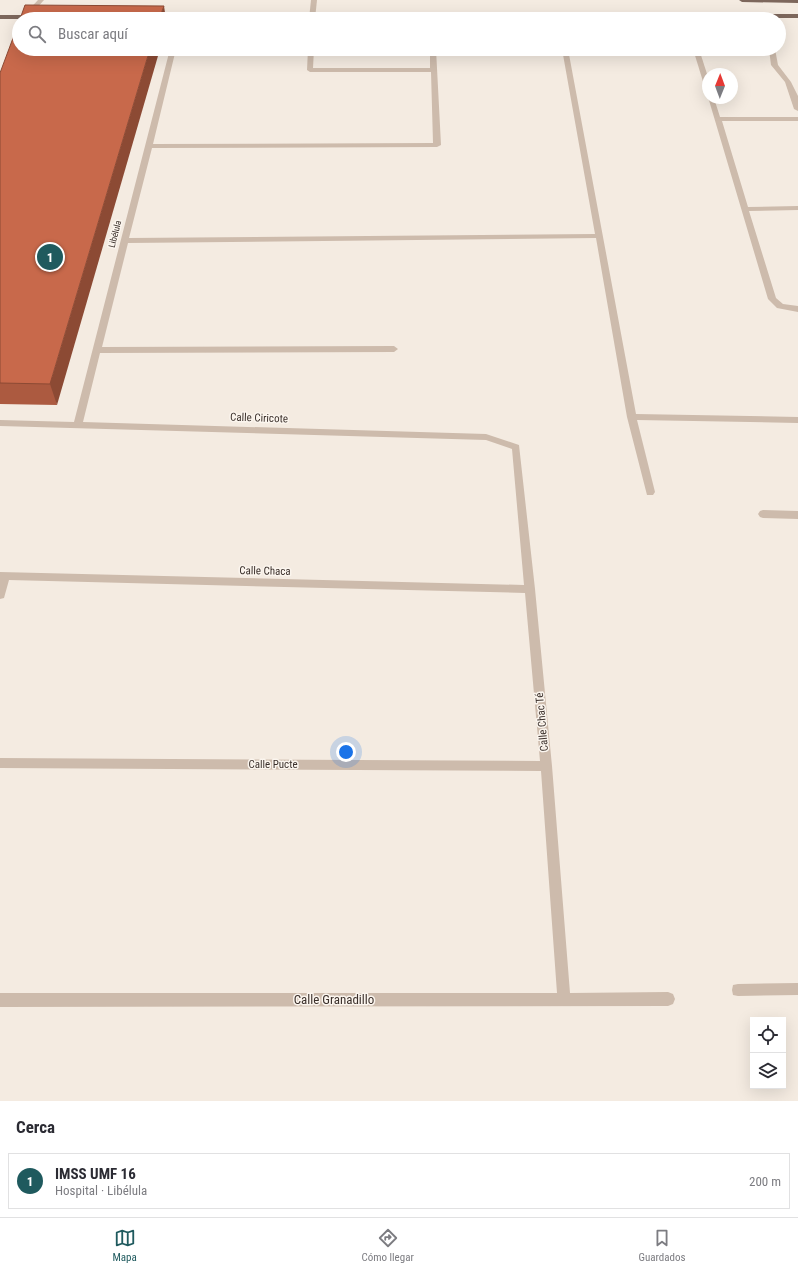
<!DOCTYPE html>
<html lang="es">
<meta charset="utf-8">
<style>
body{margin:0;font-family:"Roboto Condensed",sans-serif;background:#f2f2f3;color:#2b2b33}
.controls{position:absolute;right:12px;bottom:12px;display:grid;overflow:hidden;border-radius:0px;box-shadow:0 4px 16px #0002}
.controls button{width:36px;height:36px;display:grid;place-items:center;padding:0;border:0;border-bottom:1px solid #e1e1e2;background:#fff;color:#2b2b33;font:20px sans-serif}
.compass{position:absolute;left:702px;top:68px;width:36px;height:36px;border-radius:50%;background:#fff;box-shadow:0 4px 16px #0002;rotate:1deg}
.you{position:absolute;left:346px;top:752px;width:14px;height:14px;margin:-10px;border:3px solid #fff;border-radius:50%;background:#1a73e8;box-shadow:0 0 0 6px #1a73e833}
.badge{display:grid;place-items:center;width:26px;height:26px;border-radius:50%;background:#1f5a5e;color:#fff;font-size:13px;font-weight:700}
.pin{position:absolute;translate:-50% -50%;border:2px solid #fff;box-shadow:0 1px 4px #0006}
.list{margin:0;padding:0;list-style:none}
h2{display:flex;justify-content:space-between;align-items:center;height:52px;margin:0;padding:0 16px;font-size:17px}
h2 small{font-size:13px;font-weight:400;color:#7c7c81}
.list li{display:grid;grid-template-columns:26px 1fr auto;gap:12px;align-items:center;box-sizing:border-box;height:56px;margin:0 8px 8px;padding:0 8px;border:1px solid #e1e1e2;border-radius:0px}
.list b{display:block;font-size:15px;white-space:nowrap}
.list p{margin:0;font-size:13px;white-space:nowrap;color:#7c7c81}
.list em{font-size:13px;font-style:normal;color:#7c7c81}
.icon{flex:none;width:22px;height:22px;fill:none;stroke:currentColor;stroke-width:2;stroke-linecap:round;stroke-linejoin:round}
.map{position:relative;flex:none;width:798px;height:1101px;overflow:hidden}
.search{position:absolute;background:#fff;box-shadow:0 4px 16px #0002;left:12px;right:12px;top:12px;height:44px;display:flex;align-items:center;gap:10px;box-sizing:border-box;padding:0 14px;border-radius:22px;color:#7c7c81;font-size:15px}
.sheet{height:116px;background:#fff}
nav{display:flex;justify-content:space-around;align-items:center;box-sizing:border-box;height:56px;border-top:1px solid #e1e1e2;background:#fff;font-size:11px;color:#7c7c81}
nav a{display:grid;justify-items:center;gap:2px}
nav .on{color:#1f5a5e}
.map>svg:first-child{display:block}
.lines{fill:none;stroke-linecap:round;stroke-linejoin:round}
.street{fill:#cdbbac;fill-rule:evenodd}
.primary{fill:#7d675c;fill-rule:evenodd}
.wall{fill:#ac5a40}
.shaded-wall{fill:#8c4a34}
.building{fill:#c8694b;stroke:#8c4a34}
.labels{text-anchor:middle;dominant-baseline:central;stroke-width:3;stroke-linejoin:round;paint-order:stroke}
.far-street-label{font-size:9px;fill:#3b302b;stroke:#fbf5ee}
.street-label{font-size:11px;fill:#3b302b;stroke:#fbf5ee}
.near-street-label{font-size:13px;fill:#3b302b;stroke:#fbf5ee}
</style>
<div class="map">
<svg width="798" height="1101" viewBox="0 0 798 1101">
<rect width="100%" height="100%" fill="#f4ebe1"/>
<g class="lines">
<g class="street">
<path d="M38 0H44L27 19H20Z"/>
<path d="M311 0H317L315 19H309Z"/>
<path d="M170 49H176L153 144 433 143 431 72H310L307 70 308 49H314L313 68H430V49H436L441 145 437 147 152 148 129 238 595 234 562 49H568L636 414 798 417V423L637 420 655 492 653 495H647L627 417 596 238 128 243 102 347 394 346 398 349 394 352 100 353 83 422 486 434 519 445 535 589 552 766 570 993 668 992 673 994 675 999 673 1004 668 1006 0 1007V993H557L541 771 0 768V758L540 761 525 593 9 580 4 598 0 599V572L524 585 512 449 486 440 0 426V420L74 422Z"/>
<path d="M693 49H699L708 77V90L705 88Z"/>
<path d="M769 49H775L778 65 791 82 798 96V111L794 109 785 82 771 65Z"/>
<path d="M708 97 714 98 720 117H798V121H722L748 207 798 206V210L749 211 776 298 783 304 798 306V312L777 308 768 299Z"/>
<path d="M763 510 798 511V519L763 518 760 517 758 514 760 511Z"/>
<path d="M798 983V995L738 996 733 995 732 990 733 985 738 984Z"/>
</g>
<g class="primary">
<path d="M739 0H798V3L742 2Z"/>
<path d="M798 14V18L152 19 149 17 152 15Z"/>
<path d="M0 15H34L37 17 34 19H0Z"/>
</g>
</g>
<path class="wall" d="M0 73 57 405 0 404Z"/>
<g class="shaded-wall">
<path d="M164 6 166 19H159Z"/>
<path d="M150 49H160L57 405 50 384Z"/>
</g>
<g class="building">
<path d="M25 5 164 6 159 19H20Z"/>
<path d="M19 22V49H150L50 384 0 383V73Z"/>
</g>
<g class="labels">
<g class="far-street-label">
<text transform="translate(115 234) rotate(-76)">Libélula</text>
</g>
<g class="street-label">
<text transform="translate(259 418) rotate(2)">Calle Ciricote</text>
<text transform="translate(265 571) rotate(1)">Calle Chaca</text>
<text transform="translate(542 722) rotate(-95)">Calle Chac Té</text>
<text x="273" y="764">Calle Pucte</text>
</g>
<g class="near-street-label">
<text x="334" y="999">Calle Granadillo</text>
</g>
</g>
</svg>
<div class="controls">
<button><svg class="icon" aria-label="locate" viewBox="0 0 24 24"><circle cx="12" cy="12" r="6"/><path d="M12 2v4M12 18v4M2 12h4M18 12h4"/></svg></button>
<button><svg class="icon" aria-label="layers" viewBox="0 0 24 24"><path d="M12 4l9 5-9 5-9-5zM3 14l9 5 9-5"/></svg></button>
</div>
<svg class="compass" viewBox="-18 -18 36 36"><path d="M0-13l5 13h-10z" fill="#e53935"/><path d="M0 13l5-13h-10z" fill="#7c7c81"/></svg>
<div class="you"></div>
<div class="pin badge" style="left:50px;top:257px">1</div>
<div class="search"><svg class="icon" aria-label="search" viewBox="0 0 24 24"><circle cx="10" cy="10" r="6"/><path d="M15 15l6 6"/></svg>Buscar aquí</div>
</div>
<section class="sheet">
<h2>Cerca<small></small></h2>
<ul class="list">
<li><span class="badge">1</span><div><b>IMSS UMF 16</b><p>Hospital · Libélula</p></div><em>200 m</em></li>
</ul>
</section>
<nav>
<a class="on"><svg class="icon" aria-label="map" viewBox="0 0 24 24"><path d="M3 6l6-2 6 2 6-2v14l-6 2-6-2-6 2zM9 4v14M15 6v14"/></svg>Mapa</a>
<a><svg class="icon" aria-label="directions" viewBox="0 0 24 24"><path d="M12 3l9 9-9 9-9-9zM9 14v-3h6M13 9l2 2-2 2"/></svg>Cómo llegar</a>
<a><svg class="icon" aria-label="saved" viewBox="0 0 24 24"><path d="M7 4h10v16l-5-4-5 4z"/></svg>Guardados</a>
</nav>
